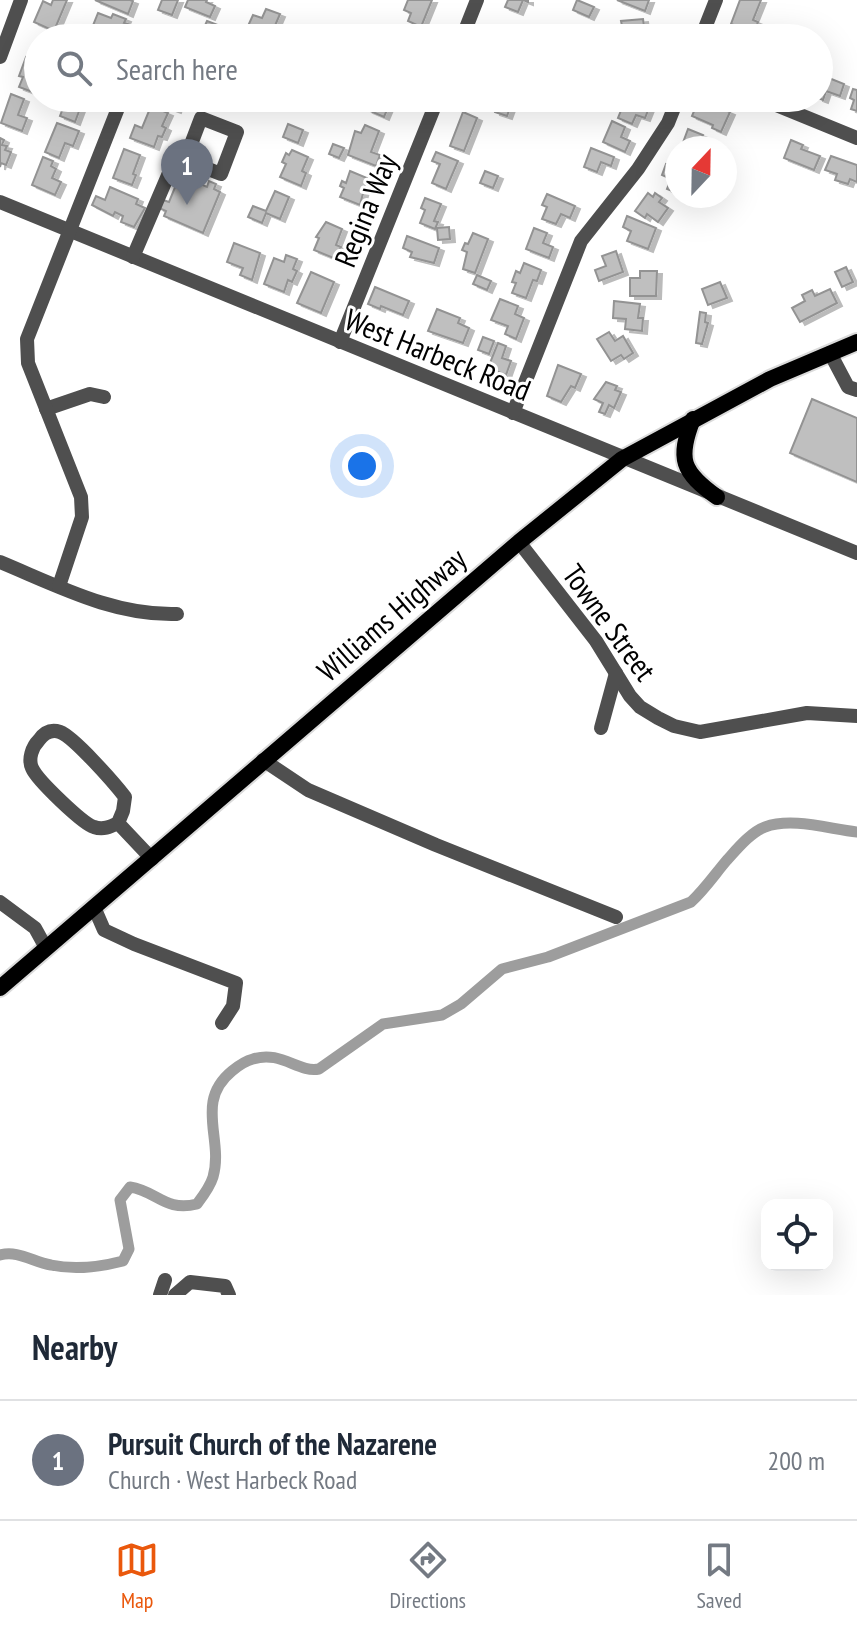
<!DOCTYPE html>
<meta charset="utf-8">
<style>
body{margin:0;font-family:"PT Sans Narrow",sans-serif;background:#f6f6f7;color:#1f2937}
.controls{position:absolute;right:24px;bottom:24px;display:grid;overflow:hidden;border-radius:16px;box-shadow:0 8px 32px #0002}
.controls button{width:72px;height:72px;display:grid;place-items:center;padding:0;border:0;border-bottom:2px solid #e0e1e3;background:#fff;color:#1f2937;font:40px sans-serif}
.compass{position:absolute;left:665px;top:136px;width:72px;height:72px;border-radius:50%;background:#fff;box-shadow:0 8px 32px #0002;rotate:22deg}
.you{position:absolute;left:362px;top:466px;width:28px;height:28px;margin:-20px;border:6px solid #fff;border-radius:50%;background:#1a73e8;box-shadow:0 0 0 12px #1a73e833}
.badge{display:grid;place-items:center;width:52px;height:52px;border-radius:50%;background:#ea580c;color:#fff;font-size:26px;font-weight:700}
.pin{position:absolute;translate:-50% -66px;filter:drop-shadow(0 2px 4px #0008)}
.pin::after{content:'';position:absolute;top:42px;width:28px;height:24px;background:inherit;clip-path:polygon(0 0,100% 0,50% 100%)}
.list{margin:0;padding:0;list-style:none}
h2{display:flex;justify-content:space-between;align-items:center;height:104px;margin:0;padding:0 32px;font-size:34px}
h2 small{font-size:26px;font-weight:400;color:#747a83}
.list li{display:grid;grid-template-columns:52px 1fr auto;gap:24px;align-items:center;box-sizing:border-box;height:120px;padding:0 32px;border-top:2px solid #e0e1e3}
.list b{display:block;font-size:30px;white-space:nowrap}
.list p{margin:0;font-size:26px;white-space:nowrap;color:#747a83}
.list em{font-size:26px;font-style:normal;color:#747a83}
.icon{flex:none;width:44px;height:44px;fill:none;stroke:currentColor;stroke-width:2;stroke-linecap:round;stroke-linejoin:round}
.map{position:relative;flex:none;width:857px;height:1295px;overflow:hidden}
.search{position:absolute;background:#fff;box-shadow:0 8px 32px #0002;left:24px;right:24px;top:24px;height:88px;display:flex;align-items:center;gap:20px;box-sizing:border-box;padding:0 28px;border-radius:44px;color:#747a83;font-size:30px}
.sheet{height:224px;background:#fff}
nav{display:flex;justify-content:space-around;align-items:center;box-sizing:border-box;height:112px;border-top:2px solid #e0e1e3;background:#fff;font-size:22px;color:#747a83}
nav a{display:grid;justify-items:center;gap:4px}
nav .on{color:#ea580c}
.map>svg:first-child{display:block}
.lines{fill:none;stroke-linecap:round;stroke-linejoin:round}
.canal{stroke:#9d9d9d;stroke-width:11}
.building{fill:#bfbfbf;stroke:#939393;stroke-width:2;filter:url(#shadow)}
.major-casing{stroke:#dbdbdb;stroke-width:20}
.minor{stroke:#4f4f4f;stroke-width:14}
.major{stroke:#000;stroke-width:16}
.labels{text-anchor:middle;dominant-baseline:central;stroke-width:6;stroke-linejoin:round;paint-order:stroke}
.street-label{font-size:30px;fill:#000;stroke:#fff}
</style>
<div class="map">
<svg width="857" height="1295" viewBox="0 0 857 1295">
<defs>
<filter id="shadow"><feDropShadow dx="5" dy="3" stdDeviation="0" flood-color="#0004"/></filter>
</defs>
<rect width="100%" height="100%" fill="#fff"/>
<g class="lines">
<path class="canal" d="M0 1255C18 1250 33 1262 51 1265 74 1270 100 1267 123 1261L129 1249 120 1200 130 1187C157 1191 165 1212 197 1204 203 1196 210 1187 213 1177 224 1139 194 1102 232 1071 238 1066 245 1061 253 1059 281 1050 298 1073 319 1069L383 1024 442 1015 461 1004 502 969 548 957 691 902C705 889 715 874 727 860 737 849 751 832 765 827 792 817 829 829 857 832"/>
</g>
<g class="building">
<path d="M53 0H67L54 31 34 22 43 1 51 5Z"/>
<path d="M95 0H130L133 1 128 14Z"/>
<path d="M162 0H178L172 15 158 10Z"/>
<path d="M188 0H207L206 2 215 6 210 17 185 7Z"/>
<path d="M408 0H432L421 27 408 21 411 13 404 10Z"/>
<path d="M508 0H528V2L523 0 518 12 505 7Z"/>
<path d="M577 0 594 7 589 17 573 10Z"/>
<path d="M617 0H649L645 11Z"/>
<path d="M740 0H761L753 20 758 22 754 33 731 24Z"/>
<path d="M266 9 280 14 271 35 248 26 253 15 262 18Z"/>
<path d="M98 13 111 18 113 14 126 19 124 23 134 26 129 38H118L92 28Z"/>
<path d="M643 19 645 33 634 34 635 38H606L605 28 622 26 621 21Z"/>
<path d="M207 21 218 25 214 37 202 32Z"/>
<path d="M389 26 404 32 402 38H389L390 35 386 33Z"/>
<path d="M497 26 513 32 510 38H492Z"/>
<path d="M157 29 179 38H154Z"/>
<path d="M729 29 745 35 744 38H726Z"/>
<path d="M26 57 38 61V74L34 81 38 83V94L19 87 23 77 19 76Z"/>
<path d="M819 74 844 84 840 96 826 91 823 100 818 98Z"/>
<path d="M853 89 857 90V111L851 109 854 100 850 98Z"/>
<path d="M11 94 24 99 18 115 27 118 22 131 1 123Z"/>
<path d="M61 98H84L75 122 60 116 66 100Z"/>
<path d="M152 98H172L171 101 178 104 176 110 151 101Z"/>
<path d="M374 98H392L384 117 368 110Z"/>
<path d="M626 98 649 108 645 118 636 115 632 124 618 118Z"/>
<path d="M496 99 511 105 507 116 495 112Z"/>
<path d="M699 99 730 112 721 132 712 128 713 125 692 116Z"/>
<path d="M151 106 168 113 162 126 166 128 162 137 158 136 154 147 130 138 135 125 142 128Z"/>
<path d="M463 112 477 118 464 151 450 146Z"/>
<path d="M612 121 625 127 621 137 630 141 625 152 603 142Z"/>
<path d="M57 123 79 131 73 146 65 143 59 158 45 152Z"/>
<path d="M288 124 303 130 298 143 283 137Z"/>
<path d="M365 125 379 131 371 152 380 155 376 166 348 155 355 131 361 133Z"/>
<path d="M688 129 703 135 700 142 704 144 703 148H681Z"/>
<path d="M0 138 4 140 2 145 7 146 5 150 11 152 6 165 1 163 0 167Z"/>
<path d="M791 140 803 145 801 149 820 156 814 170 784 158Z"/>
<path d="M333 144 344 148 339 158 329 154Z"/>
<path d="M591 148 614 157 611 166 601 162 597 172 584 167Z"/>
<path d="M124 149 140 155 133 174 136 175 132 185 113 178Z"/>
<path d="M292 150 308 157 302 171 306 173 301 186 280 177 286 164 282 162 286 153 289 155Z"/>
<path d="M436 152 458 161 446 189 432 183 440 164 432 161Z"/>
<path d="M831 156 857 165V182L850 179 848 184 835 180 837 174 825 170Z"/>
<path d="M43 157 53 161 51 166 56 169 52 178 61 182 55 195 32 185Z"/>
<path d="M666 164 677 168V193L667 189 671 179 662 175Z"/>
<path d="M350 171 367 178 360 205 340 197 344 188 340 186 342 181 346 183Z"/>
<path d="M485 171 498 176 493 188 480 183Z"/>
<path d="M180 175 207 187 209 181 216 184 214 189 220 192 203 233 164 216 166 211 159 208 163 200 169 202Z"/>
<path d="M110 187 138 199 136 204 145 208 134 227 121 222 123 216 115 212 113 216 92 205 96 196 105 200Z"/>
<path d="M275 191 289 197 280 219 266 213 262 223 248 217 253 206 266 211Z"/>
<path d="M648 193 653 197 655 193 662 198 659 202 668 208 658 222 647 214 645 218 635 211Z"/>
<path d="M547 194 575 206 570 218 561 214 556 224 542 219 547 207 542 205Z"/>
<path d="M425 198 441 204 434 221 438 222 435 229 420 223 425 210 421 208Z"/>
<path d="M627 216 656 228 648 249 627 241 631 231 623 227Z"/>
<path d="M326 222 342 229 336 245 341 247 336 259 314 250 319 238 316 237Z"/>
<path d="M449 227 450 239 438 240 437 228Z"/>
<path d="M534 228 547 233 543 243 553 247 549 258 526 249Z"/>
<path d="M473 233 488 239 475 273 463 269 467 252 462 250 465 243 468 244Z"/>
<path d="M407 236 439 248 434 263 410 257 412 252 403 248Z"/>
<path d="M234 243 260 253 252 280 240 275 243 268 227 262Z"/>
<path d="M616 251 623 272 599 281 595 270 606 266 602 256Z"/>
<path d="M286 255 297 259 293 269 297 271 292 282 288 280 284 292 264 284 274 258 284 262Z"/>
<path d="M524 263 541 270 537 281 533 280 526 298 512 293 516 283 512 282 516 271 520 273Z"/>
<path d="M846 267 853 282 842 287 835 272Z"/>
<path d="M640 271H657L656 296H630V278H640Z"/>
<path d="M311 272 334 282 321 313 297 303Z"/>
<path d="M477 275 491 281 487 290 473 284Z"/>
<path d="M720 282 727 298 708 305 702 289Z"/>
<path d="M375 287 409 301 403 315 381 306 380 309 368 304Z"/>
<path d="M830 289 837 303 800 322 792 308 805 301 802 295 812 290 815 296Z"/>
<path d="M500 299 518 306 515 314 524 318 516 339 505 334 508 326 491 320Z"/>
<path d="M614 301 640 304 638 318H643L642 331 625 329 626 319 613 318Z"/>
<path d="M437 309 460 318 458 323 469 328 463 343 428 331Z"/>
<path d="M700 312 706 313 705 322 708 323 702 344 696 343Z"/>
<path d="M609 332 615 341 623 336 633 353 624 359 621 355 611 361 597 339Z"/>
<path d="M483 337 494 341 489 354 478 350Z"/>
<path d="M498 343 506 346 502 358 511 361 506 375 488 368Z"/>
<path d="M558 365 581 374 575 388 571 386 561 402 547 396Z"/>
<path d="M606 382 617 386 615 390 621 392 614 408 609 405 605 414 599 412 603 403 594 399Z"/>
<path d="M812 399 857 418V482L790 453Z"/>
</g>
<g class="lines">
<g class="major-casing">
<g id="major">
<path d="M693 419C677 459 682 472 717 497"/>
<path d="M0 988 519 542 622 459 770 379 857 342"/>
</g>
</g>
<g class="minor">
<path d="M462 38 477 0"/>
<path d="M701 38 716 0"/>
<path d="M0 57 21 0"/>
<path d="M759 98 857 138"/>
<path d="M0 202 857 553"/>
<path d="M133 257 172 166 185 160 221 174 237 132 201 118 185 160"/>
<path d="M340 342 438 98"/>
<path d="M830 353 848 387 857 390"/>
<path d="M46 409 90 394 104 397"/>
<path d="M513 413 581 241 638 169 668 123 678 98"/>
<path d="M519 542 596 641 630 696 640 707 658 718 674 726 700 732 807 713 857 716"/>
<path d="M0 562C58 586 114 616 177 614"/>
<path d="M59 586 82 517 81 497 28 363 27 339 122 98"/>
<path d="M601 728 616 673"/>
<path d="M263 760 308 790 436 845 616 917"/>
<path d="M118 823C110 827 103 830 94 827 83 824 37 780 32 768 28 759 32 747 39 740 44 733 51 729 60 732 74 737 115 784 125 797L123 811 118 823 152 859"/>
<path d="M0 902 35 928 46 948"/>
<path d="M94 907 104 930 134 944 236 983 233 1006 222 1023"/>
<path d="M160 1295 165 1280"/>
<path d="M175 1295 190 1282 225 1286 229 1295"/>
</g>
<use href="#major" class="major"/>
</g>
<g class="labels">
<g class="street-label">
<text transform="translate(365 210) rotate(-68)">Regina Way</text>
<text transform="translate(438 354) rotate(22)">West Harbeck Road</text>
<text transform="translate(391 614) rotate(-41)">Williams Highway</text>
<text transform="translate(610 622) rotate(54)">Towne Street</text>
</g>
</g>
</svg>
<div class="controls">
<button><svg class="icon" aria-label="locate" viewBox="0 0 24 24"><circle cx="12" cy="12" r="6"/><path d="M12 2v4M12 18v4M2 12h4M18 12h4"/></svg></button>
</div>
<svg class="compass" viewBox="-18 -18 36 36"><path d="M0-13l5 13h-10z" fill="#e53935"/><path d="M0 13l5-13h-10z" fill="#747a83"/></svg>
<div class="you"></div>
<div class="pin badge" style="left:187px;top:205px;background:#6b7280">1</div>
<div class="search"><svg class="icon" aria-label="search" viewBox="0 0 24 24"><circle cx="10" cy="10" r="6"/><path d="M15 15l6 6"/></svg>Search here</div>
</div>
<section class="sheet">
<h2>Nearby<small></small></h2>
<ul class="list">
<li><span class="badge" style="background:#6b7280">1</span><div><b>Pursuit Church of the Nazarene</b><p>Church · West Harbeck Road</p></div><em>200 m</em></li>
</ul>
</section>
<nav>
<a class="on"><svg class="icon" aria-label="map" viewBox="0 0 24 24"><path d="M3 6l6-2 6 2 6-2v14l-6 2-6-2-6 2zM9 4v14M15 6v14"/></svg>Map</a>
<a><svg class="icon" aria-label="directions" viewBox="0 0 24 24"><path d="M12 3l9 9-9 9-9-9zM9 14v-3h6M13 9l2 2-2 2"/></svg>Directions</a>
<a><svg class="icon" aria-label="saved" viewBox="0 0 24 24"><path d="M7 4h10v16l-5-4-5 4z"/></svg>Saved</a>
</nav>
